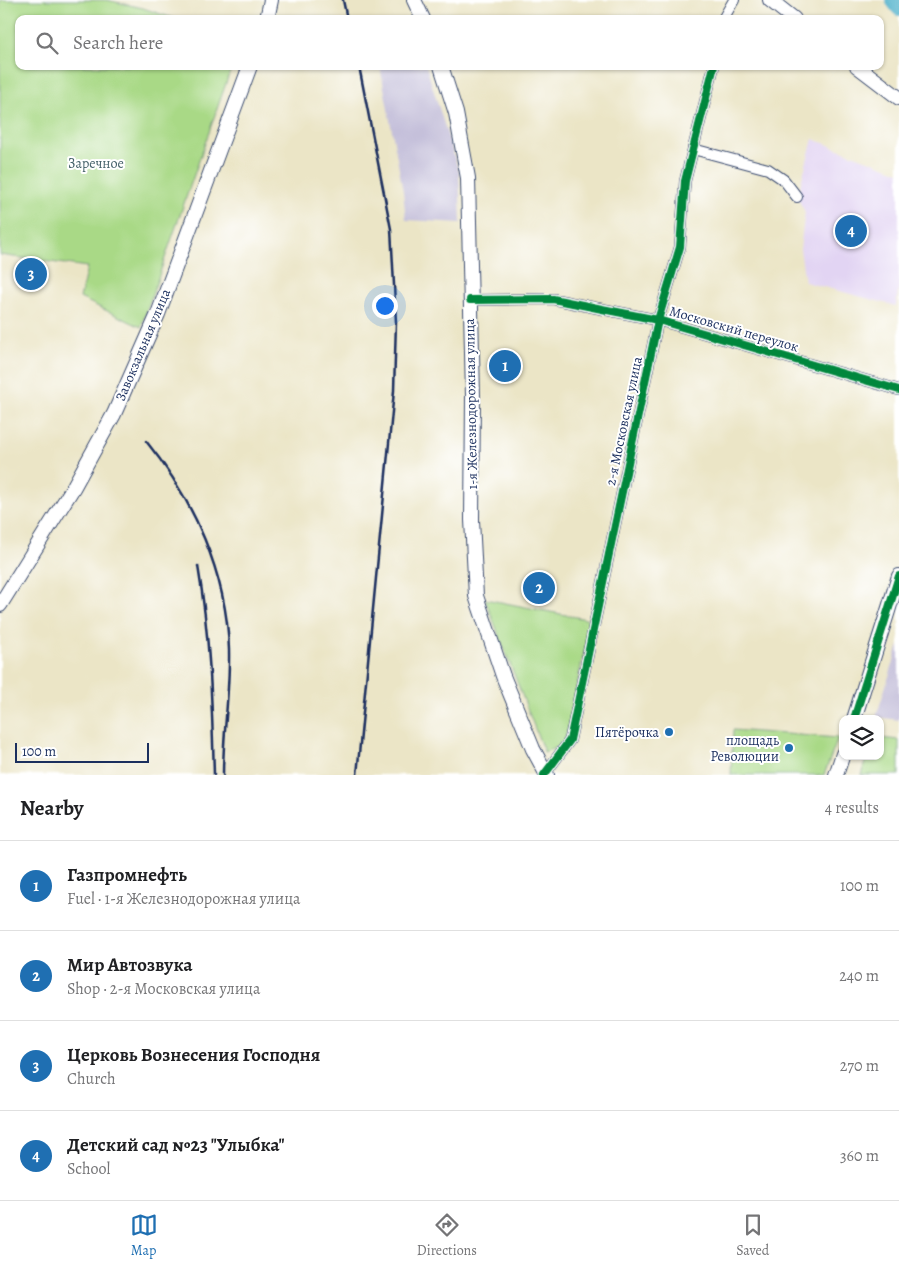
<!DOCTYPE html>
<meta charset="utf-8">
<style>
body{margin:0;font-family:Alegreya,serif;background:#f2f2f2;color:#202124}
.controls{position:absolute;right:15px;bottom:15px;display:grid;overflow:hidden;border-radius:10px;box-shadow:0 1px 4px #0004}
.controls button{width:45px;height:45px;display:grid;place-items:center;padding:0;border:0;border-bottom:1px solid #e0e0e0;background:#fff;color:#202124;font:25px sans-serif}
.scale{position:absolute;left:15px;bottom:12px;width:134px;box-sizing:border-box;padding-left:5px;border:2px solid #1b2f5e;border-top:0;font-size:14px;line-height:18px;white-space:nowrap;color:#1b2f5e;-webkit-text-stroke:4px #fff;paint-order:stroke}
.you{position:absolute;left:384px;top:305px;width:18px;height:18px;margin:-12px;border:4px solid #fff;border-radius:50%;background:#1a73e8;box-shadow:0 0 0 8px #1a73e833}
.badge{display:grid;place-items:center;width:32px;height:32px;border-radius:50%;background:#1f6fb2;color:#fff;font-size:16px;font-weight:700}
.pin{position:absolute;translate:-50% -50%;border:2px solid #fff;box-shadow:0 1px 5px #0006}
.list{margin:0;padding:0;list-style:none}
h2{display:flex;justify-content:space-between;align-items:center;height:65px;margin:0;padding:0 20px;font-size:21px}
h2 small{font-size:16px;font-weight:400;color:#757577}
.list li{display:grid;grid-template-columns:32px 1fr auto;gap:15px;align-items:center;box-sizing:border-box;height:90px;padding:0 20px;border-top:1px solid #e0e0e0}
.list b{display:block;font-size:19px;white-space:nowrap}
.list p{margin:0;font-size:16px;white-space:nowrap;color:#757577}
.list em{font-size:16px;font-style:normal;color:#757577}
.icon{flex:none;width:28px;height:28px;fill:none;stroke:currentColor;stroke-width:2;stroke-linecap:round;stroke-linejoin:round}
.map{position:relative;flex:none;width:899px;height:775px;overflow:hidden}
.search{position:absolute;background:#fff;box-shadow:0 1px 4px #0004;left:15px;right:15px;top:15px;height:55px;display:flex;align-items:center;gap:12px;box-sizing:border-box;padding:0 18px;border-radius:10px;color:#757577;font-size:19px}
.sheet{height:425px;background:#fff}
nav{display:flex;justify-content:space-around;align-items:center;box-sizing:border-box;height:70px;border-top:1px solid #e0e0e0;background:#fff;font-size:14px;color:#757577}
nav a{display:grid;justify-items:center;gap:2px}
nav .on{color:#1f6fb2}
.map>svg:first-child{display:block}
.built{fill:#e2d4f3}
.industrial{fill:#c5c0da}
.green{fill:#a9d986;stroke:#628472}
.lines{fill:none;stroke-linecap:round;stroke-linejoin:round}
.river{stroke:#4aafc9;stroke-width:16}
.street-casing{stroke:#3a4a6e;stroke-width:12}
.secondary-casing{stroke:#3a4a6e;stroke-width:16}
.street{stroke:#fff;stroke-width:10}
.secondary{stroke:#fff;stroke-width:14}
.rail{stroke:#1b2f5e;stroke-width:2.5}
.cycleway-casing{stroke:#fff;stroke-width:11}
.cycleway{stroke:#00873e;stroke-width:8}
.poi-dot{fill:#1f6fb2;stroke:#fff;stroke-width:2}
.labels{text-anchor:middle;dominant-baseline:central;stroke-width:4;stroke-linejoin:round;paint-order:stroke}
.park-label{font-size:14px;fill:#46626a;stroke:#fff}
.street-label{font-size:14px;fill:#1b2f5e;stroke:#fff}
.poi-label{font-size:14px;fill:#1b2f5e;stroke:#fff;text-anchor:end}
</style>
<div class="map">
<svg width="899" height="775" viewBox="0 0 899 775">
<rect width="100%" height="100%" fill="#fff"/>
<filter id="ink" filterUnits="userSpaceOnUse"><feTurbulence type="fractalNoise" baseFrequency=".02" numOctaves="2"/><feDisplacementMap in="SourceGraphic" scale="10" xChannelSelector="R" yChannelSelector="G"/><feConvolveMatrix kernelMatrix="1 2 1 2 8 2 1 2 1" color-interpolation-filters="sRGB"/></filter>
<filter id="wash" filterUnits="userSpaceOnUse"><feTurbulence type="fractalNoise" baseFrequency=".0096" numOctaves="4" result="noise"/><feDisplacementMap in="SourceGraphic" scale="20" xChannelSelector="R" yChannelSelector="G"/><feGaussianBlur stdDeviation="1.12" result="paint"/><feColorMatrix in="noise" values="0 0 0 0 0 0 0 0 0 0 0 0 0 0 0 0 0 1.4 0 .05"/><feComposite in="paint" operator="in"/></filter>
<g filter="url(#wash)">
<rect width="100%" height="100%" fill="#ebe5c6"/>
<path class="built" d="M813 139 899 172V285L896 306 805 282 800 249 805 212 797 197Z"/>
<g class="industrial">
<path d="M380 66H426L459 172 461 223 406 220 403 191Z"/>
<path d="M899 645V720L876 717Z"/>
</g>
<g class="green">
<path d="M0 0H107L143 8 176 19H19V66H232L141 327 80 298 87 267 0 255Z"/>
<path d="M485 599 591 620 564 745 544 752Z"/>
<path d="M733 730 838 738 824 775H731Z"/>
<path d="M880 738 899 740V775H861L867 756H880Z"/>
</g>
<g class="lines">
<path class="river" d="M893 0 899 8"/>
</g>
</g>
<g filter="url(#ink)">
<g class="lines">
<g class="street-casing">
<g id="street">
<path d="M723 19 734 0"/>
<path d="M693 149 768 169 784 180 797 197"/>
<path d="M470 300 553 299 602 309 658 320 899 390"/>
<path d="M544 775 570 740 658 320 680 247 685 181 714 66"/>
</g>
</g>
<g class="secondary-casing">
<g id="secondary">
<path d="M414 0 423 19"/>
<path d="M770 0 794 19"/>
<path d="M267 19 271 0"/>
<path d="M441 66 456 113 468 178 473 396 472 520 476 596 503 676 533 749 547 775"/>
<path d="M857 66 899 98"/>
<path d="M0 605 73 488 114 414 158 314 250 66"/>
<path d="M854 719 899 576"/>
<path d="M836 775 843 754"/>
</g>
</g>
<use href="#street" class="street"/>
<use href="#secondary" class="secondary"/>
<g class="rail">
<path d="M343 0 347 19"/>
<path d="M146 441C193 499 227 574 229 650 230 691 223 733 223 775"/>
<path d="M198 566C210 636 212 704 214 775"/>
<path d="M357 775 394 391 396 322 391 229 359 66"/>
</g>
<g class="cycleway-casing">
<g id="cycleway">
<path d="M470 300 553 299 602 309 658 320 899 390"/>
<path d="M854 719 899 576"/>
<path d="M544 775 570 740 658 320 680 247 685 181 714 66"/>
</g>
</g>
<use href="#cycleway" class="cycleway"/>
</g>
</g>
<g class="poi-dot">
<circle cx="669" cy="732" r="5"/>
<circle cx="789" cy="748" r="5"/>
</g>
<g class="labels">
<g class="park-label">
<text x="96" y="163">Заречное</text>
</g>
<g class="street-label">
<text transform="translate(734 329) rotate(16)">Московский переулок</text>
<text transform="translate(143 345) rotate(-67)">Завокзальная улица</text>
<text transform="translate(471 404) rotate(-91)">1-я Железнодорожная улица</text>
<text transform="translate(624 421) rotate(-78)">2-я Московская улица</text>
</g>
<g class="poi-label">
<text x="659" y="732">Пятёрочка</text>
<text x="779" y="740">площадь<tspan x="779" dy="16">Революции</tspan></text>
</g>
</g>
</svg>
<div class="controls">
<button><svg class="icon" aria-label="layers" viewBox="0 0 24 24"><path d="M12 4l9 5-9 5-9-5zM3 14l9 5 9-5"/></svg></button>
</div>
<div class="scale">100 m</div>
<div class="you"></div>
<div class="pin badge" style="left:505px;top:366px">1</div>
<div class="pin badge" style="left:539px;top:588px">2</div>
<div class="pin badge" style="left:31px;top:274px">3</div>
<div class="pin badge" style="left:851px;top:231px">4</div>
<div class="search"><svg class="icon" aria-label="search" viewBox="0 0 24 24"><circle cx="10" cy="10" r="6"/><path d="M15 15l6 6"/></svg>Search here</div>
</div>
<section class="sheet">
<h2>Nearby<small>4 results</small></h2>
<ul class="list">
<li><span class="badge">1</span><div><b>Газпромнефть</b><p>Fuel · 1-я Железнодорожная улица</p></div><em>100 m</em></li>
<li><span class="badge">2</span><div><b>Мир Автозвука</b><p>Shop · 2-я Московская улица</p></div><em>240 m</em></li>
<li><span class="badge">3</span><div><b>Церковь Вознесения Господня</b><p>Church</p></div><em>270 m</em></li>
<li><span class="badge">4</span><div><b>Детский сад №23 &quot;Улыбка&quot;</b><p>School</p></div><em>360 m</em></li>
</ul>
</section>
<nav>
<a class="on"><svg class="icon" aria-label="map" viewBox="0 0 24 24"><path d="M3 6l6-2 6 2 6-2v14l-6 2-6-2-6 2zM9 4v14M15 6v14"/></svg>Map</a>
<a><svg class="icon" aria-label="directions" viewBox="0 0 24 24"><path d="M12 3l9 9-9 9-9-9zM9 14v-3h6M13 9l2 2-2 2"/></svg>Directions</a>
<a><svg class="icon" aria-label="saved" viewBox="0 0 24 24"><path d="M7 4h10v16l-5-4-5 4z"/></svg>Saved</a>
</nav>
